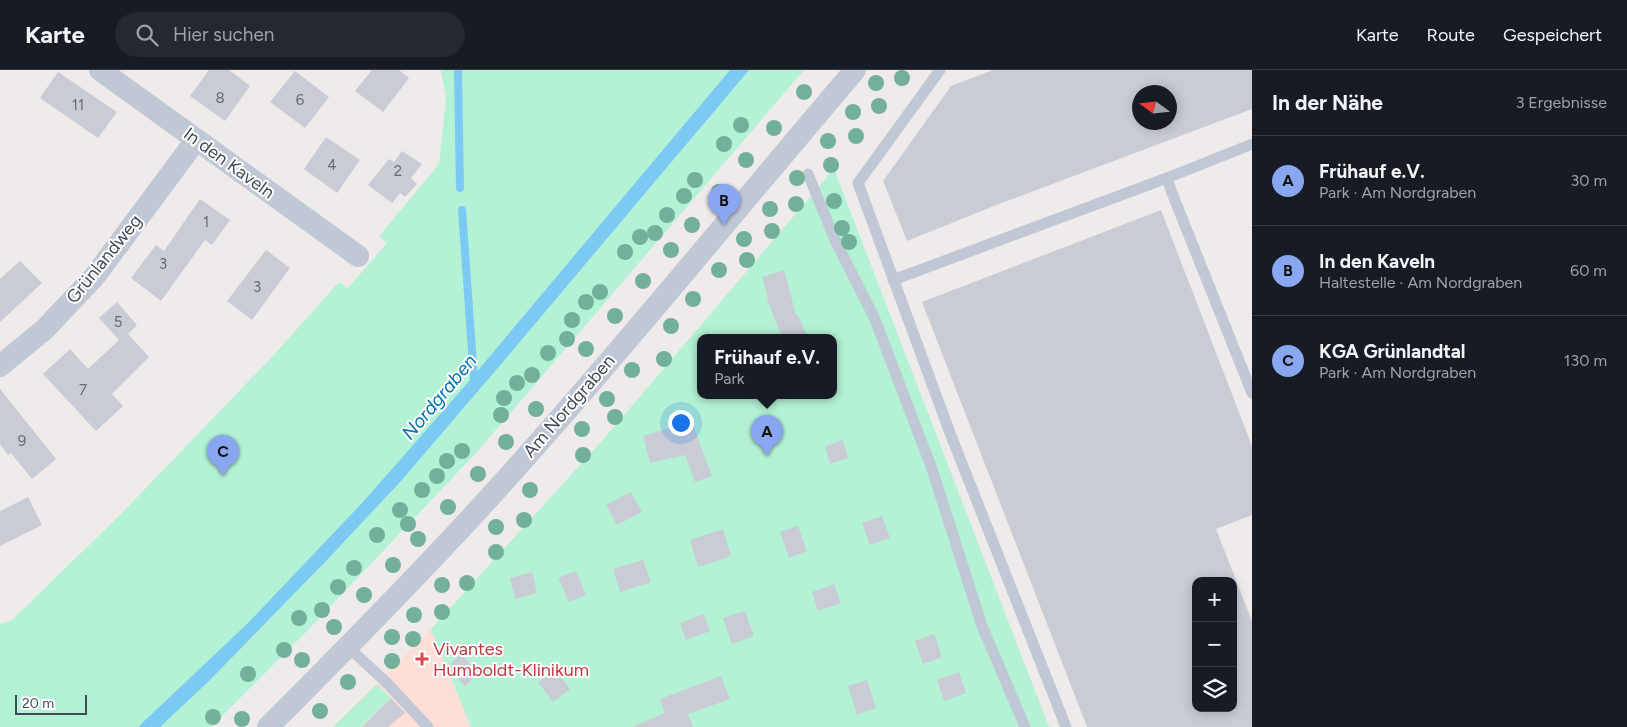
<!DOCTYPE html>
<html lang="de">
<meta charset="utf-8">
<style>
body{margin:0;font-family:Figtree,sans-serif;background:#242831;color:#f1f3f6}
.controls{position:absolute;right:15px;bottom:15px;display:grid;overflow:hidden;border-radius:10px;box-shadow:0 2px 12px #0003}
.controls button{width:45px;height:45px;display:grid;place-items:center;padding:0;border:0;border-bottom:1px solid #363941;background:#171b24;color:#f1f3f6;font:25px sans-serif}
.compass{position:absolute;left:1132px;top:15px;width:45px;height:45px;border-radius:50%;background:#171b24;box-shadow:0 2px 12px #0003;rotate:285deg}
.scale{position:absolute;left:15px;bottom:12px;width:72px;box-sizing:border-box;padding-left:5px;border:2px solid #424b5a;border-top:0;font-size:14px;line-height:18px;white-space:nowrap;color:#424b5a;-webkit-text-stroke:4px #fff;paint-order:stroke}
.you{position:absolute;left:680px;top:352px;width:18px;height:18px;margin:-12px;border:4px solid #fff;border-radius:50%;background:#1a73e8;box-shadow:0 0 0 8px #1a73e833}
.badge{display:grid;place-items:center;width:32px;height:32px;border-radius:50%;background:#89a7f1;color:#111;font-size:16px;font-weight:700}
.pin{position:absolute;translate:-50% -41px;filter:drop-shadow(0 1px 2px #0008)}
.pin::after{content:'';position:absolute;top:26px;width:18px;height:15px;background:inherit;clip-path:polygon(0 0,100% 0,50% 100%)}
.popup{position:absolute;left:697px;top:264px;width:140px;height:65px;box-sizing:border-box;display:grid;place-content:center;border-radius:10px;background:#171b24;filter:drop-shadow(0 1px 4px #0005);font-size:16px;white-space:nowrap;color:#9ea1a6}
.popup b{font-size:19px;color:#f1f3f6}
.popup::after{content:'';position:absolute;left:50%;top:100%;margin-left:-10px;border:10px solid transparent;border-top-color:#171b24}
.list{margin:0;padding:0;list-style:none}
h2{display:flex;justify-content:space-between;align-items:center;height:65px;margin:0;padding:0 20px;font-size:21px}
h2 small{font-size:16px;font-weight:400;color:#9ea1a6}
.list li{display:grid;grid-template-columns:32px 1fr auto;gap:15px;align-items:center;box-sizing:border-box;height:90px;padding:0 20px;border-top:1px solid #363941}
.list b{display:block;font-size:19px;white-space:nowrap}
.list p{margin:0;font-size:16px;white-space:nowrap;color:#9ea1a6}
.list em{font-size:16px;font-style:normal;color:#9ea1a6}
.icon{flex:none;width:28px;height:28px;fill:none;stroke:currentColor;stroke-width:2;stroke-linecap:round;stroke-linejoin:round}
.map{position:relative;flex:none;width:1252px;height:657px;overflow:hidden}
header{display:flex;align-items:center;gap:30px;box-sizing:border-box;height:70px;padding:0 25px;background:#171b24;border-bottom:1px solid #363941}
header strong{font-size:24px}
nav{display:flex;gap:28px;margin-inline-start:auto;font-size:18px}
.search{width:350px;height:45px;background:#242831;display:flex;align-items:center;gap:12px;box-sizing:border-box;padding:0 18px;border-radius:28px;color:#9ea1a6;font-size:19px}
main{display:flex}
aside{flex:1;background:#171b24}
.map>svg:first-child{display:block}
.medical{fill:#fddfd7}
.green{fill:#b3f2d5;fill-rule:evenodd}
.water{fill:#7cc9f3}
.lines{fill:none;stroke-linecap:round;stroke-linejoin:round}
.stream{stroke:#7cc9f3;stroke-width:8}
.building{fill:#c9ccd4;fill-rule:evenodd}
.lane{stroke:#c0c8d5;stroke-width:11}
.street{stroke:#c0c8d5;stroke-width:22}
.tree{fill:#73b09a}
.health-dot{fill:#e0444e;stroke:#fff;stroke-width:2}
.labels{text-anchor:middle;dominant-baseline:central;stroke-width:4;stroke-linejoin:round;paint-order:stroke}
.number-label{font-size:15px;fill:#646b78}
.street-label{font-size:18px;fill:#424b5a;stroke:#fff}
.health-label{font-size:18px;fill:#be3a42;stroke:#fff;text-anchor:start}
.water-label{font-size:19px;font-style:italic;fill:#0071af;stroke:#fff}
</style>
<header>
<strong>Karte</strong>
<div class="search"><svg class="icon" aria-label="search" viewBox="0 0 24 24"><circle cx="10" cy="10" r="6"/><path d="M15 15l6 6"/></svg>Hier suchen</div>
<nav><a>Karte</a><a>Route</a><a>Gespeichert</a></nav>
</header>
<main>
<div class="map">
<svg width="1252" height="657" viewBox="0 0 1252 657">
<rect width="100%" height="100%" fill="#efebeb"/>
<path class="medical" d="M431 559 471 657H333Z"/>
<g class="green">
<path d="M441 0H804L476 383 309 559 211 657H0V554L12 550 118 447 271 288 339 212 348 218 387 173 379 166 439 94 446 28Z"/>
<path d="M834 99 1049 657H471L431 559 601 372ZM701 267H833V325H701Z"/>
<path d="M377 614 391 628 361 657H333Z"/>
</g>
<path class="water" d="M730 0H749L502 293 401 411 326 491 210 610 160 657H138L247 554 363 432 464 317Z"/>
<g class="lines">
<g class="stream">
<path d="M458 0 460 118"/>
<path d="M462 140 474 309"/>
</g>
</g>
<g class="building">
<path d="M209 0H229L250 16 225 51 190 26Z"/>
<path d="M372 0H399L409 8 383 42 355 21Z"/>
<path d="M993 0H1252V39L994 136 907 171 883 111 951 16ZM1140 22H1170V52H1140Z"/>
<path d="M295 1 329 27 305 58 270 32Z"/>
<path d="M58 2 117 42 98 68 40 28Z"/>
<path d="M326 67 360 90 337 123 304 99Z"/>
<path d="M402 81 422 94 411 108 417 114 405 127 400 123 392 133 368 115 389 89 394 92Z"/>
<path d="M200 129 230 150 212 175 205 170 161 231 131 208 156 175 164 181Z"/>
<path d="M1161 140 1252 376V445L1216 459 1252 551V657H1087L922 232ZM1196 511H1233V638H1196Z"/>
<path d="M266 180 290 198 252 250 227 231Z"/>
<path d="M20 191 42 213 0 252V209Z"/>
<path d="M784 200 796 245H798L807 267H782L767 229H768L762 207Z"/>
<path d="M117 232 137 255 128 264 149 287 112 324 123 336 96 361 43 304 70 279 88 299 119 270 99 248Z"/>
<path d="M0 319 56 389 32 409 11 383 8 385 0 374Z"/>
<path d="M690 347 712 406 695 412 685 385 650 393 643 366 673 357 674 353Z"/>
<path d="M843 370 848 388 830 394 825 376Z"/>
<path d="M631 422 642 442 617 455 606 435Z"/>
<path d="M28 427 42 455 0 476V441Z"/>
<path d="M882 446 890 468 870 475 862 453Z"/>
<path d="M798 456 807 481 789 488 780 462Z"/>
<path d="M723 459 731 486 698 497 690 470Z"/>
<path d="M643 490 651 512 620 522 613 499Z"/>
<path d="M576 501 586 525 569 532 558 508Z"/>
<path d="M532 502 537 523 515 529 510 508Z"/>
<path d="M834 514 841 533 818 541 812 522Z"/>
<path d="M745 541 754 566 732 574 723 548Z"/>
<path d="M704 544 710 561 686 570 680 553Z"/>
<path d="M934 564 942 587 923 594 915 571Z"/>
<path d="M461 584 479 603 465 616 447 597Z"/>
<path d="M555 599 570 619 553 632 538 612Z"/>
<path d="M959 602 966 623 944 631 937 610Z"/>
<path d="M721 606 730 629 688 644 693 657H632L665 643 660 629Z"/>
<path d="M867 610 876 638 857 644 848 616Z"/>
<path d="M391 628 405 643 388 657H362Z"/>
</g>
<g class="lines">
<g class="lane">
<path d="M940 0 858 113 950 363 1066 657"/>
<path d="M1252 74 1167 108 1172 123 1252 323"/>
<path d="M808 104 835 170 874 247 932 399 982 556 1025 657"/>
<path d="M893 210 1167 108"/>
<path d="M348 577 386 612 428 657"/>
</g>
<g class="street">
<path d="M100 0 358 186"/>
<path d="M0 296 45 259 95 206 196 70"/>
<path d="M268 657C343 582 418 506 489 428 615 289 733 143 855 0"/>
</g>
</g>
<g class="tree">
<circle cx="902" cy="8" r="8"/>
<circle cx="876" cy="13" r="8"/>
<circle cx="804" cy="22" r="8"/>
<circle cx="879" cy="36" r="8"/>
<circle cx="853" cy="42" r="8"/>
<circle cx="741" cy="55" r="8"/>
<circle cx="774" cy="58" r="8"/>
<circle cx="856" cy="66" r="8"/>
<circle cx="828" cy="71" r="8"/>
<circle cx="724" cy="74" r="8"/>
<circle cx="746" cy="90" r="8"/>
<circle cx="831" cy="95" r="8"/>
<circle cx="797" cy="108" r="8"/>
<circle cx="695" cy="110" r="8"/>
<circle cx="719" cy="122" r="8"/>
<circle cx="684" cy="126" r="8"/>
<circle cx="834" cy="131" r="8"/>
<circle cx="796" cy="134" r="8"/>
<circle cx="770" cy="139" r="8"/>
<circle cx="667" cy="145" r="8"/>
<circle cx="692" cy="155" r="8"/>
<circle cx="842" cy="158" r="8"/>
<circle cx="772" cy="161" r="8"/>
<circle cx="655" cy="163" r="8"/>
<circle cx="640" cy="167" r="8"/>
<circle cx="744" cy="169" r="8"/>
<circle cx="849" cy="172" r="8"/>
<circle cx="671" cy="180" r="8"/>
<circle cx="625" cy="182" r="8"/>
<circle cx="747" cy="190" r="8"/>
<circle cx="719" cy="200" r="8"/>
<circle cx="643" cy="211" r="8"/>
<circle cx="600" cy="222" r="8"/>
<circle cx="693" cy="229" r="8"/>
<circle cx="586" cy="232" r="8"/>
<circle cx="615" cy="246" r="8"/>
<circle cx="572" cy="250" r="8"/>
<circle cx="671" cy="256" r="8"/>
<circle cx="567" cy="269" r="8"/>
<circle cx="586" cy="279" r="8"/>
<circle cx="548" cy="283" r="8"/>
<circle cx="664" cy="289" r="8"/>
<circle cx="632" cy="300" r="8"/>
<circle cx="532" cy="305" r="8"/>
<circle cx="517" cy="313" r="8"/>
<circle cx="504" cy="328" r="8"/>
<circle cx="607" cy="329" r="8"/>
<circle cx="536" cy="339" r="8"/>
<circle cx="501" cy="345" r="8"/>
<circle cx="615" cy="347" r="8"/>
<circle cx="582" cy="359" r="8"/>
<circle cx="506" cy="372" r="8"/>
<circle cx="462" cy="381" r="8"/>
<circle cx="583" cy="385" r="8"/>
<circle cx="447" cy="391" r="8"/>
<circle cx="478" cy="404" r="8"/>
<circle cx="437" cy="406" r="8"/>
<circle cx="422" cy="420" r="8"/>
<circle cx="530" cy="420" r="8"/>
<circle cx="448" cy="437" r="8"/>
<circle cx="400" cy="440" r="8"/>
<circle cx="524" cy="450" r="8"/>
<circle cx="408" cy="454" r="8"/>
<circle cx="496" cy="457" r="8"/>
<circle cx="377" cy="465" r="8"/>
<circle cx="418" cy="469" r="8"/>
<circle cx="496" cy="482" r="8"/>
<circle cx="393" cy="495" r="8"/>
<circle cx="354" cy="498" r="8"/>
<circle cx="467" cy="513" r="8"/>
<circle cx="442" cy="515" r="8"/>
<circle cx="338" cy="517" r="8"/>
<circle cx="364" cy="525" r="8"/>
<circle cx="322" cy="540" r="8"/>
<circle cx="442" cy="542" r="8"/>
<circle cx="414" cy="545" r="8"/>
<circle cx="299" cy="548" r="8"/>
<circle cx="334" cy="557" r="8"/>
<circle cx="392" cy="567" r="8"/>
<circle cx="413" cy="569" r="8"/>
<circle cx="284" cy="580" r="8"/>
<circle cx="302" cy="590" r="8"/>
<circle cx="392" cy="591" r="8"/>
<circle cx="248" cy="604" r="8"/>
<circle cx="348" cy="612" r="8"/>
<circle cx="320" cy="641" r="8"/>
<circle cx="213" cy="647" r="8"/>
<circle cx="242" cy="649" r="8"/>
</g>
<path class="health-dot" d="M419.5 581.5h5v5h5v5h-5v5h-5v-5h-5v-5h5z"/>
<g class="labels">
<g class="number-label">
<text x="220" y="28">8</text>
<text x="300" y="30">6</text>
<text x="78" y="35">11</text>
<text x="332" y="95">4</text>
<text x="398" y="101">2</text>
<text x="206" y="152">1</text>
<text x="163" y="194">3</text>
<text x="257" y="217">3</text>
<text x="118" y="252">5</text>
<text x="83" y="320">7</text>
<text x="22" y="371">9</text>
</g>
<g class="street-label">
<text transform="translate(229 93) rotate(36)">In den Kaveln</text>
<text transform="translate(104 189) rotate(-51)">Grünlandweg</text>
<text transform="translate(569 336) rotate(-49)">Am Nordgraben</text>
</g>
<g class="health-label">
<text x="433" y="579">Vivantes<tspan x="433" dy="21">Humboldt-Klinikum</tspan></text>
</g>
<g class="water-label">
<text transform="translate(439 327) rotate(-50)">Nordgraben</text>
</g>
</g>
</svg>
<div class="controls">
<button>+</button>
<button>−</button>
<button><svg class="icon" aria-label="layers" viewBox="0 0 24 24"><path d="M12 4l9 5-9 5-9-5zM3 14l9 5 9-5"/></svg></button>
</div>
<svg class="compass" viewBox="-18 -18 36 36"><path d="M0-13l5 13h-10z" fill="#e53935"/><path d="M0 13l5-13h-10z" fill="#9ea1a6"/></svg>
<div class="scale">20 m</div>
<div class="you"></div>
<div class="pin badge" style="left:767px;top:386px">A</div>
<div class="popup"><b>Frühauf e.V.</b>Park</div>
<div class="pin badge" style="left:724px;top:155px">B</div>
<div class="pin badge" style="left:223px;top:406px">C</div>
</div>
<aside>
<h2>In der Nähe<small>3 Ergebnisse</small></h2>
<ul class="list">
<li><span class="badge">A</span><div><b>Frühauf e.V.</b><p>Park · Am Nordgraben</p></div><em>30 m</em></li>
<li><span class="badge">B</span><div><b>In den Kaveln</b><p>Haltestelle · Am Nordgraben</p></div><em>60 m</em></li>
<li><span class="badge">C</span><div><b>KGA Grünlandtal</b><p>Park · Am Nordgraben</p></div><em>130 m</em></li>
</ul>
</aside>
</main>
